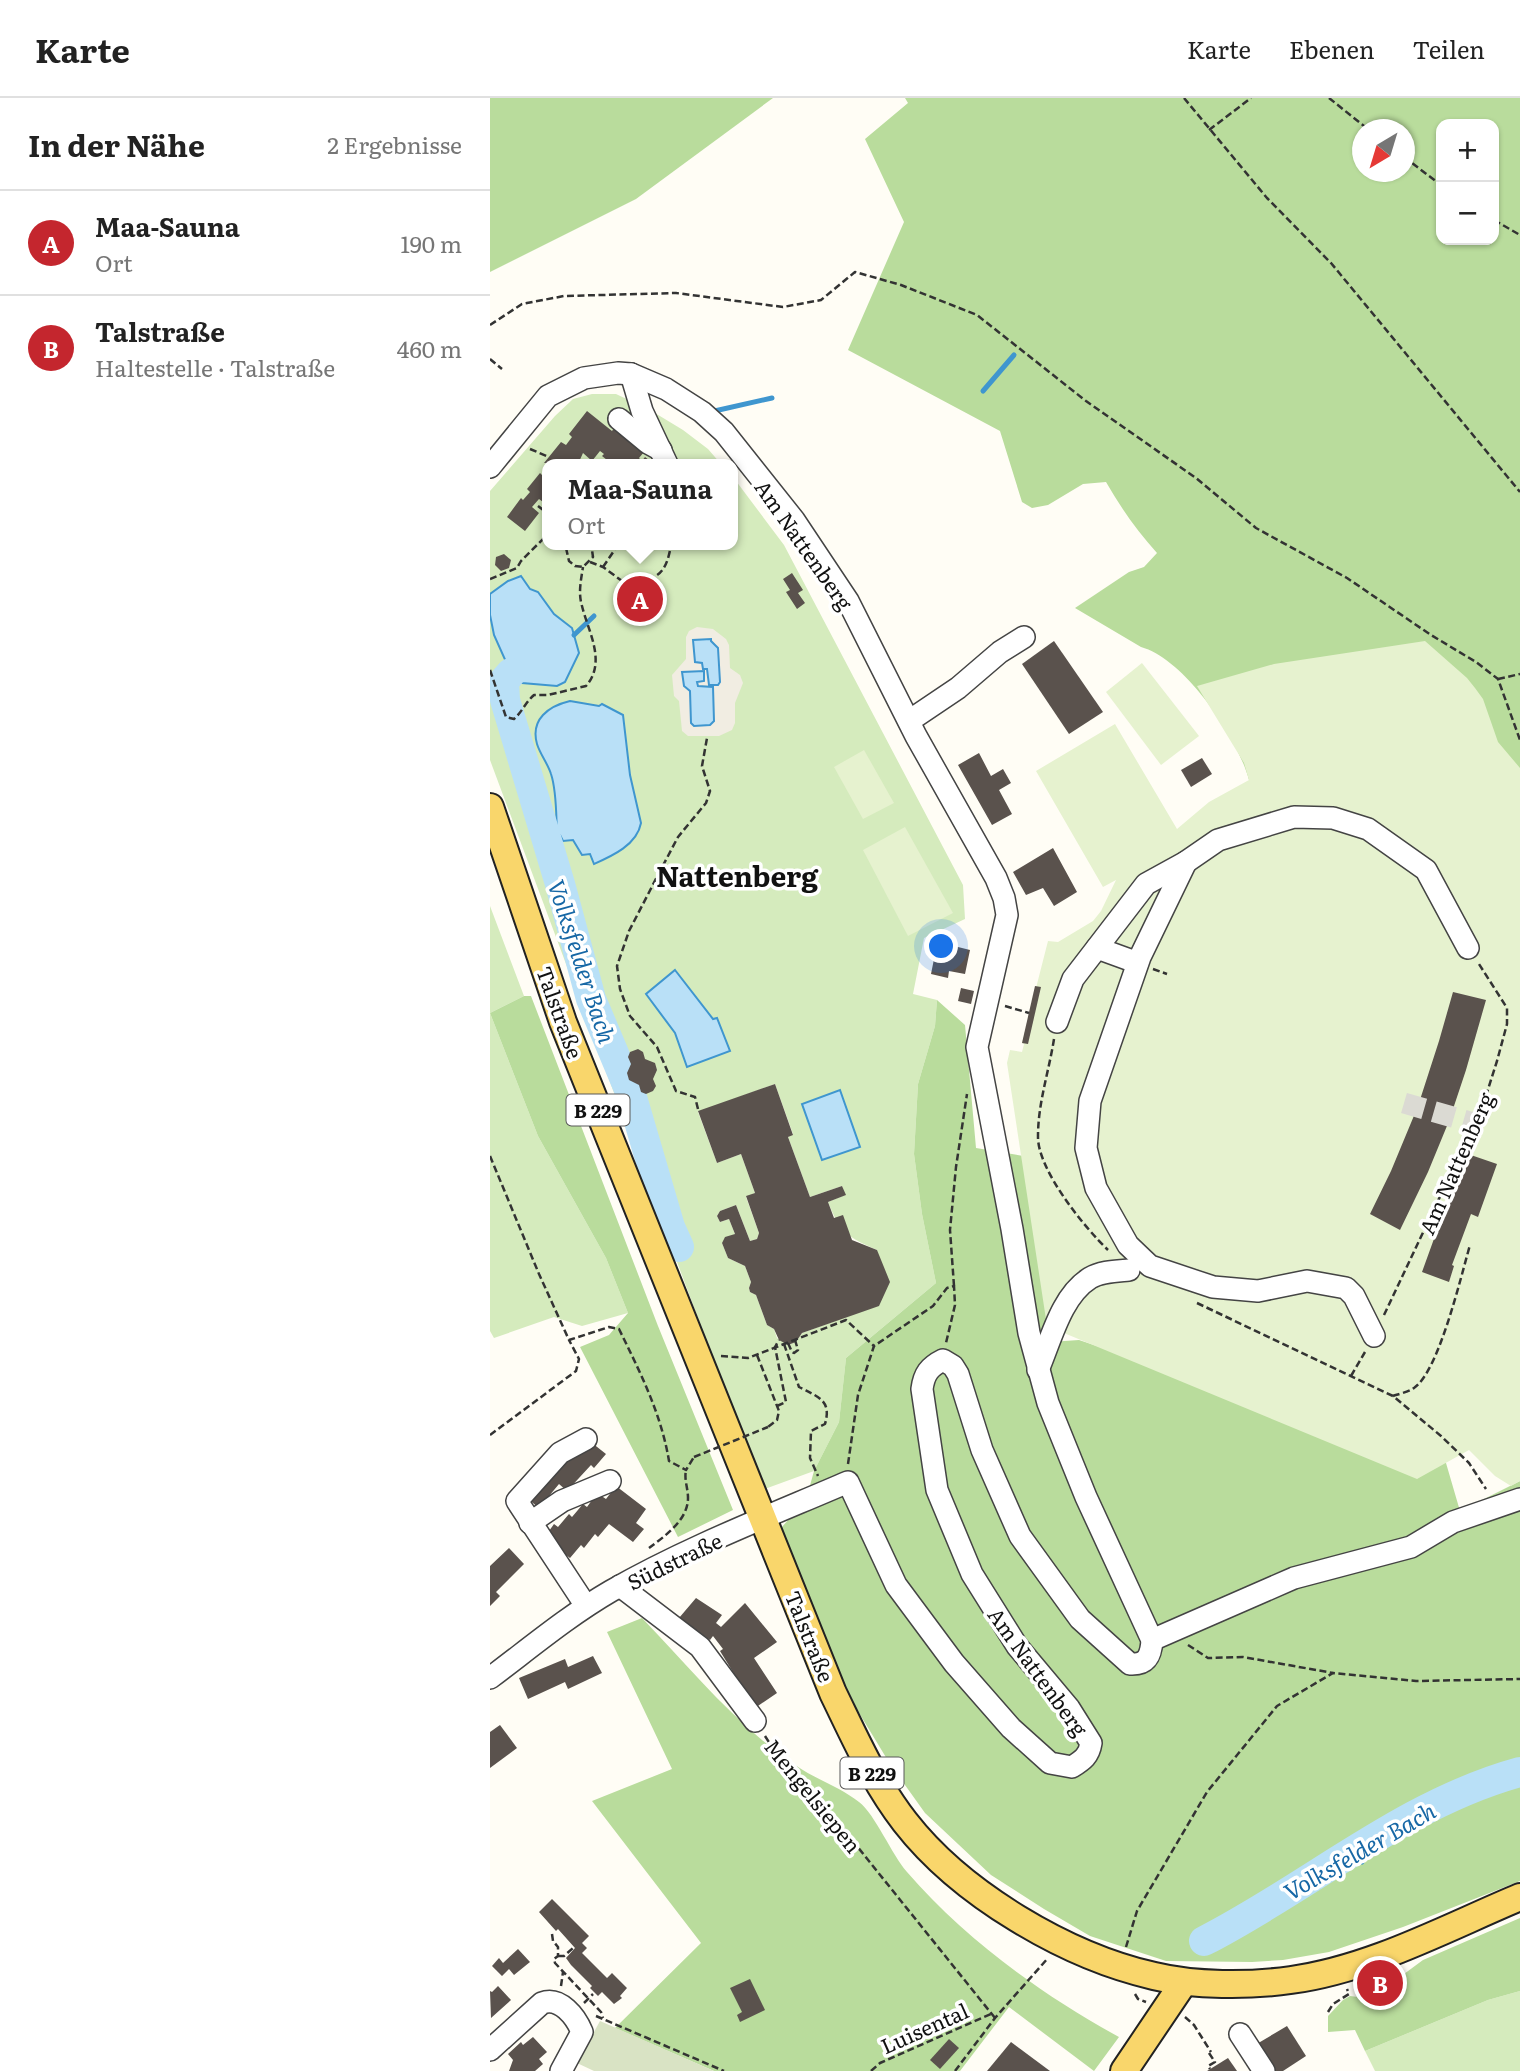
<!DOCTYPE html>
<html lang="de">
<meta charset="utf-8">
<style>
body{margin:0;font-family:Literata,serif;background:#f6f6f6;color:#222}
.controls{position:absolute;right:21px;top:21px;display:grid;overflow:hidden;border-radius:14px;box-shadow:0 2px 5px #0004}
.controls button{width:63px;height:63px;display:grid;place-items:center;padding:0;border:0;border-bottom:2px solid #e0e0e0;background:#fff;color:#222;font:35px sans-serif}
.compass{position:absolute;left:862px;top:21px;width:63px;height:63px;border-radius:50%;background:#fff;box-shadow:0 2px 5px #0004;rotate:218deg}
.you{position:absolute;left:452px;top:849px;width:24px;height:24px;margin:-18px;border:5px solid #fff;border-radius:50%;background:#1a73e8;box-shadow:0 0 0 10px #1a73e833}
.badge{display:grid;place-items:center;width:46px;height:46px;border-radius:50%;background:#c4262e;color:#fff;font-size:23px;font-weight:700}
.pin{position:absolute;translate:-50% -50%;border:4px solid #fff;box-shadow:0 2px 7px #0006}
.popup{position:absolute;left:52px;top:361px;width:196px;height:91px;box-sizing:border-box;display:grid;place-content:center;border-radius:14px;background:#fff;filter:drop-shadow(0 2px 5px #0005);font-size:23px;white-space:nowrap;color:#767676}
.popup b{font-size:26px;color:#222}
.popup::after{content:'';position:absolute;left:50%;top:100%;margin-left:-14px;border:14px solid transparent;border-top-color:#fff}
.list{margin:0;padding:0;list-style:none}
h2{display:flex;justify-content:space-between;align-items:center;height:91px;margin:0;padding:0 28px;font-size:30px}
h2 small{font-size:23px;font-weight:400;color:#767676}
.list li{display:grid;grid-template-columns:46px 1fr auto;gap:21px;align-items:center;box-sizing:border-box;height:105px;padding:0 28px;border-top:2px solid #e0e0e0}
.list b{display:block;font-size:26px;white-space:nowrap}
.list p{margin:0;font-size:23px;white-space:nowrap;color:#767676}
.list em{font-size:23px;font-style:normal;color:#767676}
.map{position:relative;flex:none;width:1030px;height:1973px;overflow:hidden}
header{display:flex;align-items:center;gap:42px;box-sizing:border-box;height:98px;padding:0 35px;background:#fff;border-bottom:2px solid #e0e0e0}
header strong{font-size:33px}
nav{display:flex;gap:38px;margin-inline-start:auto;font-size:24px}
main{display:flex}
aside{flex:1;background:#fff}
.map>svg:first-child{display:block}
.green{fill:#d5ebbd;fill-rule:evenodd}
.forest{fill:#b9dc9c;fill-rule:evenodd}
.cemetery{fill:#d9e3c4}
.pitch{fill:#e6f2cf}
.plaza{fill:#f1ede2;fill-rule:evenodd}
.water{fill:#b9e0f7;stroke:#3f96cf;stroke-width:2}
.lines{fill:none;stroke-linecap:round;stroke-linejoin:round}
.stream{stroke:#3f96cf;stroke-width:5}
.river{stroke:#b9e0f7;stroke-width:30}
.building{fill:#5a524d}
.minor-tunnel{stroke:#dbdad3;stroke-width:21;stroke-dasharray:21 10;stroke-linecap:butt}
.minor-casing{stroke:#444;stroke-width:24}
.major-casing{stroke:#222;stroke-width:30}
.path{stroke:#333;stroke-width:2.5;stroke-dasharray:7 3.5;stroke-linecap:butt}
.minor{stroke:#fff;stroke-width:21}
.major{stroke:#f9d66b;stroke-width:26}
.path-bridge{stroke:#333;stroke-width:2.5;stroke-dasharray:7 3.5;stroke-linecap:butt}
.labels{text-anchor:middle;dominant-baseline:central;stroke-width:7;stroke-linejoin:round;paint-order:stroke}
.shield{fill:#fff;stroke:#585858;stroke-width:2}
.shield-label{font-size:19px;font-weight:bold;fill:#111}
.street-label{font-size:21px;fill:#111;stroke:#fff}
.water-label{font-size:23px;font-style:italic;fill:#1768a6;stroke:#fff}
.district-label{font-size:28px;font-weight:bold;fill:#111;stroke:#fff}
</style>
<header>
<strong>Karte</strong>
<nav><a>Karte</a><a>Ebenen</a><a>Teilen</a></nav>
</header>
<main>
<aside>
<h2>In der Nähe<small>2 Ergebnisse</small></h2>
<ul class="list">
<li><span class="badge">A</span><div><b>Maa-Sauna</b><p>Ort</p></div><em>190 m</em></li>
<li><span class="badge">B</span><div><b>Talstraße</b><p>Haltestelle · Talstraße</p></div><em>460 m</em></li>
</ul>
</aside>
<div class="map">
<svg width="1030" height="1973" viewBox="0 0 1030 1973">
<rect width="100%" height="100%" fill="#fffdf5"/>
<g class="green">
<path d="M102 296H126L160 312 193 332 218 351 231 366H57V447H243V379L294 447 473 787 475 821 434 840 423 896 447 902 445 928 428 986 424 1056 432 1116 446 1185 356 1260 349 1324 324 1373 272 1392 0 662V393L65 318 83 301ZM285 986 303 1036 298 1039 320 1099 352 1088 355 1097 338 1104C351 1136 358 1139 387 1152L389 1207 312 1235 306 1244 298 1247 287 1240 284 1231 277 1227 266 1197 260 1194 259 1190 261 1184 255 1168 238 1160 232 1145 245 1136 239 1121 230 1124 227 1118 230 1113 246 1107 260 1143 267 1141 269 1135 256 1099 265 1095 251 1056 227 1065 208 1014Z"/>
<path d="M0 808 34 898 0 915 48 1038 116 1160 138 1215 92 1228 64 1219 4 1240 0 1233Z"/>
<path d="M1030 1893V1973H885L875 1953 998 1902Z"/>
</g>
<g class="forest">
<path d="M0 0H283L146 101 0 174Z"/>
<path d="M415 0H1030V893L759 682C748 640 695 561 651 549L585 510 639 474 654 469 667 455C647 433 631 410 616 384L593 386 558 407 542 410 532 404 510 333 358 252 414 124 375 41 418 5ZM951 26H1004V142H951ZM872 32H914V74H872Z"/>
<path d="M34 898H41L168 1228 243 1412 188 1439 90 1249 119 1237 138 1215 116 1160 48 1038 0 915Z"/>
<path d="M447 902 475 927 486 1050 545 1060 560 1244 589 1242 956 1365 970 1413 1030 1383V1783L913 1829 839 1854 793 1862 762 1864 676 1863 600 1838 554 1811 501 1777 435 1715 400 1666 363 1605 335 1541 291 1430 316 1402 324 1373 349 1324 356 1260 446 1185 432 1116 424 1056 428 986 445 928Z"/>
<path d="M152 1520C200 1570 247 1628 305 1667 325 1681 350 1689 369 1704 385 1716 402 1757 417 1774 475 1841 552 1897 629 1939L604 1973 519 1909 470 1973H224L125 1930 211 1845 102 1703 182 1671 117 1534Z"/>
<path d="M1030 1820V1893L998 1902 875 1953 865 1932 838 1934V1918L853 1902 860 1898 876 1900 895 1890 933 1862Z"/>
</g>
<path class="cemetery" d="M110 1923 224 1973H104L87 1965Z"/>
<g class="pitch">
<path d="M935 543 977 580 985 590 993 601 1008 644 1030 670V1383L1021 1388 1005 1378 979 1352 927 1381 557 1228 517 965 520 952 532 954 534 946 532 945 558 843 568 844 603 823 611 813 626 782 613 789 546 673 625 626 687 731 719 704 759 682 754 665 707 588 784 566Z"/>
<path d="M652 565 709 638 671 667 616 594Z"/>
<path d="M374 652 404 705 373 721 344 669Z"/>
<path d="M415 729 463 815 418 838 373 752Z"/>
</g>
<path class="plaza" d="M207 529 223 531 236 541 239 547 240 570 250 577 253 585 245 605V625L242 632 229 638H198L192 633 189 603 184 598 182 577 196 561V539L199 533ZM221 541 228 550 230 584 228 587H219L217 571H213V564H205L203 543ZM213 573 214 583 207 584 208 588 223 589 224 623 220 627 204 628 201 625 200 593 194 588 193 574Z"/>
<g class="water">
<path d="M31 478 40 491 48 494 64 516 82 530 89 555 75 584 67 588 32 585 21 575 4 537 0 517V496L18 483Z"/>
<path d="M221 541V543L228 550 230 584 228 587H219L217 571H213L212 565 205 564 203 542Z"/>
<path d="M214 573V583L207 584 208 588 223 589 224 623 220 627 204 628 201 625 200 593 194 588 192 574Z"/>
<path d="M80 603 109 608 112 606 133 617 140 677 151 725C147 747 122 758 104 766L100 756 92 757 83 742 73 743 70 737H67C66 718 67 694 61 676 58 666 50 656 47 646 40 621 59 608 80 603Z"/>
<path d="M185 872 223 921 227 920 240 953 197 969 185 935 156 896Z"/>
<path d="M350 992 370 1049 332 1062 312 1006Z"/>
</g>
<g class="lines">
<g class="stream">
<path d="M493 293 524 257"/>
<path d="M220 314 282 300"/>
<path d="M84 537 104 518"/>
<path d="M872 1764 889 1738"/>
</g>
<g class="river">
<path d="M21 575 14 583 15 602 70 786 101 901 141 996 180 1129 189 1149"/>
<path d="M714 1843C820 1789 913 1706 1030 1674"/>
</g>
</g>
<g class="building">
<path d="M97 313 122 333 127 326 154 354 149 360 152 363 155 359 164 366H122L112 358 114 356 110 353 102 363 93 355 88 366 54 365 71 344 76 347 82 339 79 336Z"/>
<path d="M57 368V400L53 404 49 401 42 409 49 415 35 433 17 419 31 400 33 402 40 394 37 391 50 375 53 378 56 375 54 373Z"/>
<path d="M14 456 21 462 19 470 11 473 5 467 6 459Z"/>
<path d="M302 475 313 492 308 495 315 505 307 511 296 494 300 492 293 481Z"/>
<path d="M164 487 166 498 158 499 157 510 146 512 143 498 149 497 150 490Z"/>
<path d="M564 543 613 614 579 636 532 566Z"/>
<path d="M489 655 501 678 513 671 521 685 509 692 522 716 502 727 468 667Z"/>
<path d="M712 660 722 676 701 689 691 672Z"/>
<path d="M563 750 587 794 564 808 553 790 536 797 523 774Z"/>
<path d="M464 848 480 852 475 876 459 873 458 880 441 876 446 851 462 855Z"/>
<path d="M545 888 551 889 538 946 532 945Z"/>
<path d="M471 890 484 893 481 906 468 903Z"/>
<path d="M963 894 996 902 976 972 959 1023 938 1074 910 1132 880 1116 901 1073 928 1008 949 943Z"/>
<path d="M148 951 153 954 155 961 165 965 167 972 163 981 166 988 163 993 156 996 151 994 149 987 139 982 137 975 141 966 138 959 140 954Z"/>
<path d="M285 986 303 1037 298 1039 320 1099 352 1088 356 1097 338 1104 344 1120 353 1117 362 1142 387 1152 400 1184 389 1208 312 1235 306 1244 298 1247 289 1242 284 1231 277 1227 266 1197 260 1194 259 1190 261 1184 255 1168 238 1160 232 1145 235 1139 245 1136 239 1121 230 1124 227 1118 230 1113 246 1107 260 1143 267 1141 269 1135 256 1098 265 1095 251 1056 227 1065 208 1013Z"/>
<path d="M975 1055 1007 1066 988 1119 981 1116 962 1167 964 1168 959 1184 932 1174Z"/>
<path d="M97 1341 116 1356 104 1370 101 1367 77 1393 69 1386 49 1410 38 1401Z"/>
<path d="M126 1388 156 1411 146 1425 154 1431 143 1444 119 1426 108 1439 105 1436 94 1450 91 1447 80 1460 54 1440 64 1426 68 1429 79 1416 82 1419 93 1406 97 1409 107 1395 116 1401Z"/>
<path d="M19 1450 34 1466 6 1494 10 1498 0 1508V1468Z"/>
<path d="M206 1500 232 1517 226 1525 231 1529 255 1505 287 1544 264 1560 287 1595 265 1610 230 1553 233 1551 223 1538 220 1542 189 1520Z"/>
<path d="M103 1558 112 1575 78 1591 75 1584 38 1601 29 1580 75 1561 78 1569Z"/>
<path d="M10 1627 27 1650 0 1670V1634Z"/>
<path d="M62 1801 99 1838 92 1845 97 1850 92 1855 117 1880 122 1875 137 1890 130 1898 132 1900 124 1906 112 1894 108 1898 100 1890 102 1888 81 1867 76 1860 85 1850 68 1831 66 1833 49 1814Z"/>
<path d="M28 1851 40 1864 24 1877 19 1871 12 1878 2 1868 9 1860 13 1865Z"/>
<path d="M260 1881 275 1912 250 1924 247 1917 252 1914 240 1890Z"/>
<path d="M8 1888 21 1902 1 1920 0 1893 2 1894Z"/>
<path d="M797 1928 816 1958 793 1973H781L765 1947Z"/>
<path d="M43 1939 57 1954 49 1961 53 1966 45 1973H19L23 1962 18 1956 31 1944 33 1947Z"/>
<path d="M459 1941 469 1950 450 1971 440 1962Z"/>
<path d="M521 1944 560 1973H497Z"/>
<path d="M738 1960 747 1973H717Z"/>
</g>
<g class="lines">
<path class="minor-tunnel" d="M914 1005 987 1026"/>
<g class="minor-casing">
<g id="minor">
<path d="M141 276 152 313 177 366"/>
<path d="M129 321 158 345 171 352"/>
<path d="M0 369 58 298 94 280 128 275 141 276 176 291 212 314 234 334 304 422 358 503 426 638 506 780 514 800 517 817 487 949 522 1131 539 1235 558 1305 596 1399 662 1542C661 1558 657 1567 640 1566L590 1521 530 1438 492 1352 468 1276 463 1268 453 1262C439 1269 434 1276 432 1291L447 1392 482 1476 527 1548 579 1610 601 1645C599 1658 593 1662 582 1669L560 1665 521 1630 464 1565 406 1487 358 1384C279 1418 196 1450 121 1493 78 1518 40 1550 0 1580"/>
<path d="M419 623 468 590 510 554 534 539"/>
<path d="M696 764 650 859 600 1003 596 1050 606 1090 638 1147 660 1168 723 1189 768 1193 817 1183 856 1190 864 1198 884 1238"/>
<path d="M607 850 640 862"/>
<path d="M567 924 583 881 656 786 696 764 728 742 804 719 843 720 878 731 936 772 978 850"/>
<path d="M548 1272C561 1242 571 1198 600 1180 611 1173 627 1173 639 1172"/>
<path d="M96 1341 70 1355 27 1403 96 1508"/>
<path d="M40 1425 72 1403 120 1383"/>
<path d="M130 1488 210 1549 265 1623"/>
<path d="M662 1542 804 1480 921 1449 963 1424 1030 1401"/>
<path d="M750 1936 774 1973"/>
<path d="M0 1952 52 1905C70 1898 86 1919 92 1934L71 1973"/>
</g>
</g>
<g class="major-casing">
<g id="major">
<path d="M0 709 73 924 343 1595C365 1640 384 1684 415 1724 471 1796 576 1858 664 1878 705 1888 759 1888 801 1882 881 1871 956 1830 1030 1799"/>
<path d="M634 1973 694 1884"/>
</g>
</g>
<g class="path">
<path d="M694 0 777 100 841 165 1030 394"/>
<path d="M839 0 879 32"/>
<path d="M719 32 761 0"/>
<path d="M914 59 951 87"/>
<path d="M1004 122 1030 137"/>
<path d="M0 227 32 206 74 198 186 195 293 209 331 202 365 174 411 187 487 217 596 303 706 380 766 430 857 480 941 537 986 564 1008 581 1030 642"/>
<path d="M0 261 12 271"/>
<path d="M40 351 59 359"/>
<path d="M96 366 97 365"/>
<path d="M48 408 57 415"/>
<path d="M76 450 79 463 85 468 93 469 103 459 102 452 97 447"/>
<path d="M100 464 113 469 147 494"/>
<path d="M113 469 128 447"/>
<path d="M0 481 27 470 31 463 57 437"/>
<path d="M137 485C167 482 176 477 181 447"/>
<path d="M0 572 16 619 24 621C32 614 35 605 44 597H58L96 588C117 564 98 533 92 508 88 495 91 482 93 469"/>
<path d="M1008 581 1030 576"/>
<path d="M663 871 677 876"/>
<path d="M515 908 539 915"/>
<path d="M564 941C559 973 548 1005 548 1038 547 1071 594 1129 618 1152"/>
<path d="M208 1011 205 999 186 993 167 949 140 918 130 891 127 868 139 833 169 775 188 739 216 705 220 693 212 668 217 640"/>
<path d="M0 1058 49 1176 79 1242 119 1229 129 1231C150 1274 171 1315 179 1363L196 1372 204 1359"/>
<path d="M464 1188 460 1132 466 1069 477 996"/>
<path d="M707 1205 903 1298 951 1338 979 1365 996 1391"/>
<path d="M894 1217 964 1069 987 1026 1007 963 1017 926V910L989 866"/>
<path d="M298 1245 302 1254 304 1255 308 1252 305 1242"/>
<path d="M294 1246 309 1289C328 1299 342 1302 335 1326L321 1333 320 1360 328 1378"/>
<path d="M267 1257 289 1313 287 1322 278 1329"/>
<path d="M231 1258 258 1260 356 1222 384 1248"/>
<path d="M861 1278 875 1254"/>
<path d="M903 1298C909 1296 918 1294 924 1290 949 1273 971 1178 980 1147"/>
<path d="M0 1337 86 1273 89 1261 79 1242"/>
<path d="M358 1366 368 1297 384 1248 443 1208 457 1190 464 1188 465 1207 456 1245"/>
<path d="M159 1450C175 1438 198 1422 198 1400 198 1390 194 1382 196 1372"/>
<path d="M698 1547 718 1560 753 1559 843 1575"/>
<path d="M275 1638 291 1663 350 1727 505 1920"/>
<path d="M62 1836 63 1843 68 1849V1858L64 1861 65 1865 111 1914 113 1920"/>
<path d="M636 1849 647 1813 717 1694 787 1608 843 1575 926 1583 1030 1581"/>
<path d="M68 1858H74L83 1850"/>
<path d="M71 1888 73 1874"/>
<path d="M645 1896 648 1901 656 1904"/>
<path d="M94 1905 103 1896"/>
<path d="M838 1914 843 1906 859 1896 857 1891"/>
<path d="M106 1918 234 1973"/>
<path d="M695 1919 704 1927 721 1954"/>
<path d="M719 1955 725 1964 718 1968 720 1971"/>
<path d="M381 1973 390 1965 501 1916"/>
<path d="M465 1973 505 1920 558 1860"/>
</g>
<use href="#minor" class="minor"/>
<use href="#major" class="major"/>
<g class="path-bridge">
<path d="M287 1308 296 1304 285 1249 289 1242"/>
<path d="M204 1359 278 1329"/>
</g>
</g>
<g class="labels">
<g class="shield">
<rect x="76.5" y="996.5" width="63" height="31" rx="5"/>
<rect x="350.5" y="1659.5" width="63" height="31" rx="5"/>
</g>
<g class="shield-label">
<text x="108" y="1012">B 229</text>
<text x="382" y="1675">B 229</text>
</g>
<g class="street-label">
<text transform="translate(315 446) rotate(55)">Am Nattenberg</text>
<text transform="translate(71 914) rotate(70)">Talstraße</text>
<text transform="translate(965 1065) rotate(-66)">Am Nattenberg</text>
<text transform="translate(184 1462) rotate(-26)">Südstraße</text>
<text transform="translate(321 1538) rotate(68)">Talstraße</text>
<text transform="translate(549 1573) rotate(54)">Am Nattenberg</text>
<text transform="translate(324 1697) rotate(51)">Mengelsiepen</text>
<text transform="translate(434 1929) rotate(-24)">Luisental</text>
</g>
<g class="water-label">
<text transform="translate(93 863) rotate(72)">Volksfelder Bach</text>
<text transform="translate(869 1752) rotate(-30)">Volksfelder Bach</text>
</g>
<g class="district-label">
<text x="247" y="777">Nattenberg</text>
</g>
</g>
</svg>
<div class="controls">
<button>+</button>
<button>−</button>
</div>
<svg class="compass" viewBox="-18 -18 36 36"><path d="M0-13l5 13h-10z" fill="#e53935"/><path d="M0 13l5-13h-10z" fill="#767676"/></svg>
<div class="you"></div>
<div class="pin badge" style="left:150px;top:501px">A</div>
<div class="popup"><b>Maa-Sauna</b>Ort</div>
<div class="pin badge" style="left:890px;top:1885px">B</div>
</div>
</main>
